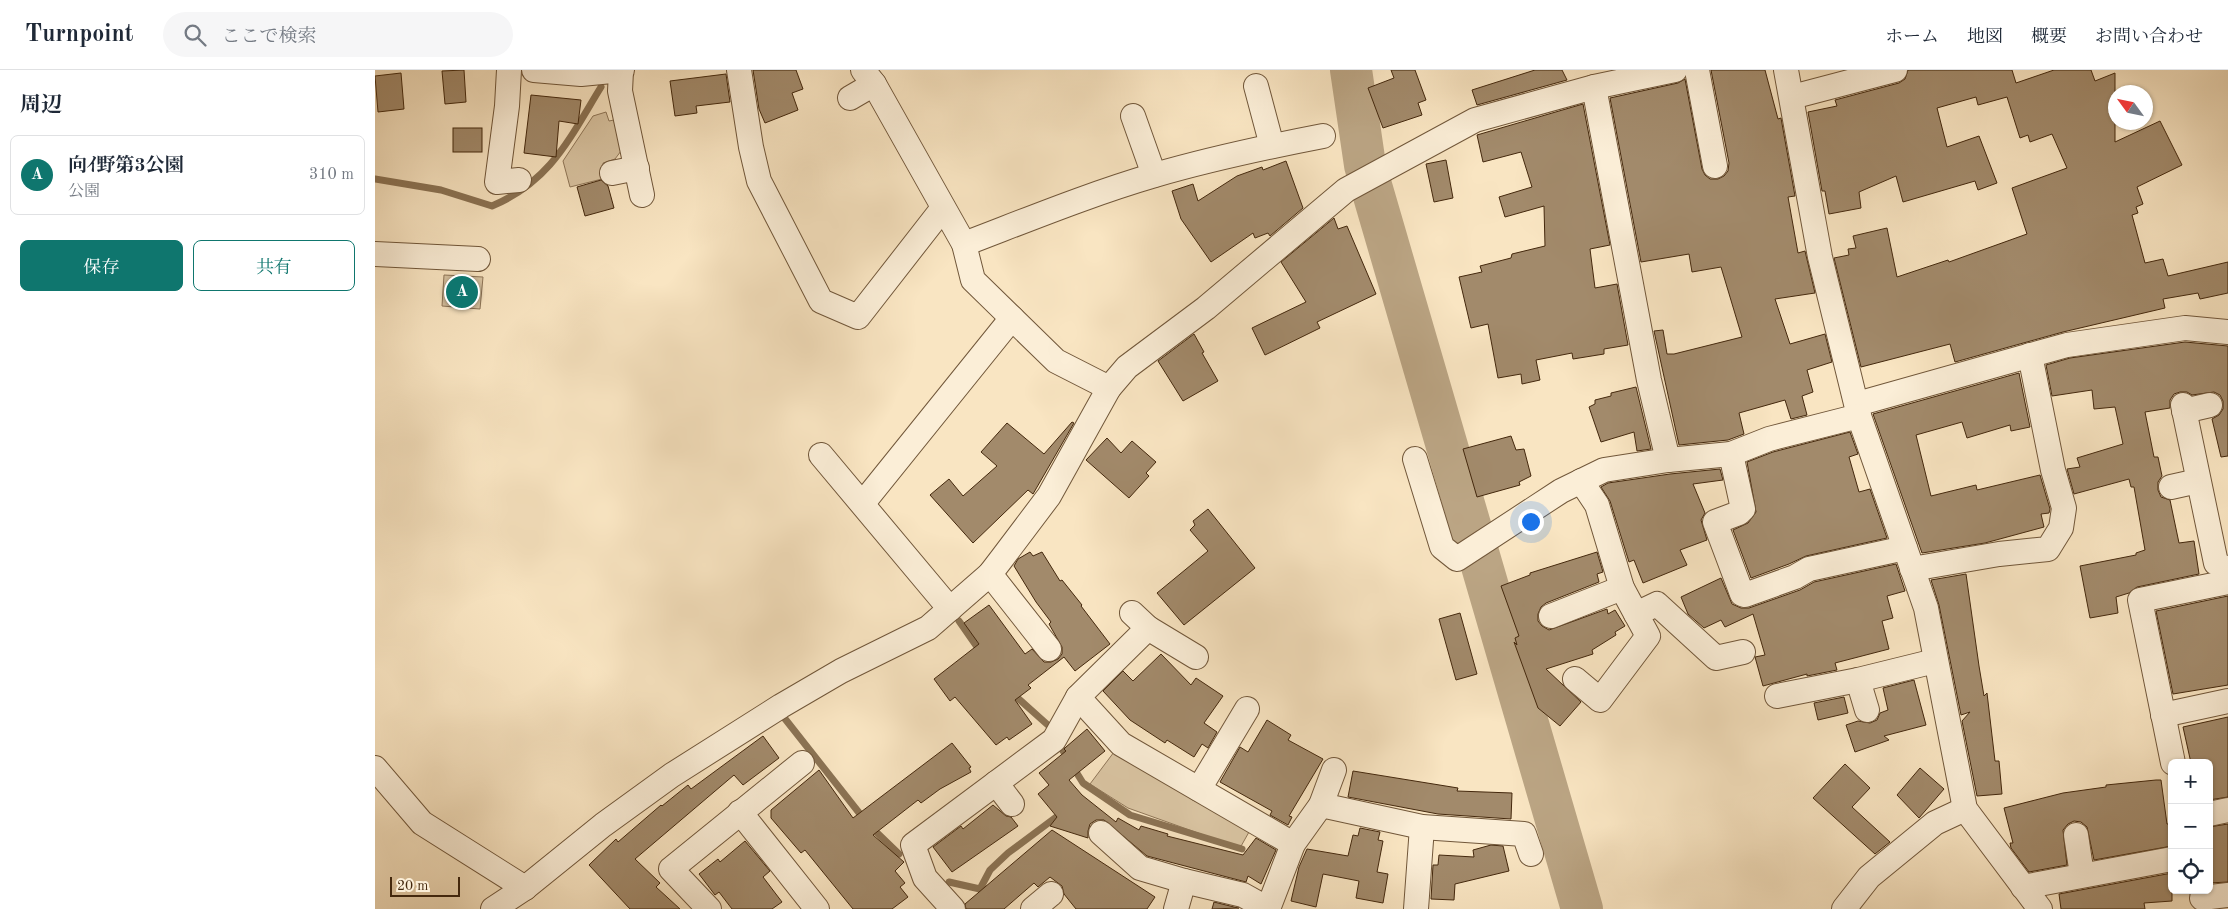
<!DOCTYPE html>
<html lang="ja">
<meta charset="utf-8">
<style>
body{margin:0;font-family:"Old Standard TT","Noto Serif JP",serif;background:#f6f6f7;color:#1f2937}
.controls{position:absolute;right:15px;bottom:15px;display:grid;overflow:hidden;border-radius:8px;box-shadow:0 1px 4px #0004}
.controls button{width:45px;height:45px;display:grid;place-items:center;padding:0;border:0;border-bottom:1px solid #e0e1e3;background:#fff;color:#1f2937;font:25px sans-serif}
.compass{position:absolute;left:1733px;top:15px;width:45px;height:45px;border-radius:50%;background:#fff;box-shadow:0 1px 4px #0004;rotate:303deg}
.scale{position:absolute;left:15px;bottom:12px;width:70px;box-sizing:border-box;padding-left:5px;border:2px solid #44280d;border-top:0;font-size:14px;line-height:18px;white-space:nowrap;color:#44280d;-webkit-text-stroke:4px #fbeed7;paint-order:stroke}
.you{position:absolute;left:1155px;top:451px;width:18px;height:18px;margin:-12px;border:4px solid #fff;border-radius:50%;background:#1a73e8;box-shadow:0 0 0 8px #1a73e833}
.badge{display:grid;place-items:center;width:32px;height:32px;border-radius:50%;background:#0f766e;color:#fff;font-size:16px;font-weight:700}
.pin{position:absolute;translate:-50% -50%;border:2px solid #fff;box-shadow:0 1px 5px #0006}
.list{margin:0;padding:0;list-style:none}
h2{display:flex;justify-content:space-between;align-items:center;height:65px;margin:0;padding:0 20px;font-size:21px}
h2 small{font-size:16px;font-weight:400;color:#747a83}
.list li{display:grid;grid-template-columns:32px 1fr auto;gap:15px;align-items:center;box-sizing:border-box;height:80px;margin:0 10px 10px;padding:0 10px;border:1px solid #e0e1e3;border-radius:8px}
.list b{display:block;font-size:19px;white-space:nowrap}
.list p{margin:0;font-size:16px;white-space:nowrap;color:#747a83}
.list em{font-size:16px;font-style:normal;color:#747a83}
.actions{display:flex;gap:10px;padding:15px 20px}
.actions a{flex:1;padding:11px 0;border:1px solid #0f766e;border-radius:8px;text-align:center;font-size:18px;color:#0f766e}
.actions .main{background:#0f766e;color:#fff}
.icon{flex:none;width:28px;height:28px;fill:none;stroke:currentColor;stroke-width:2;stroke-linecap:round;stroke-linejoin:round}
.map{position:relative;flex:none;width:1853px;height:839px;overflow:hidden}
header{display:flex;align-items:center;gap:30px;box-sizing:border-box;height:70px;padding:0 25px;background:#fff;border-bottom:1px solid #e0e1e3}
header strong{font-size:24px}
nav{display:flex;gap:28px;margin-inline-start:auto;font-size:18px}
.search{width:350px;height:45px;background:#f6f6f7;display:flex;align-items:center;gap:12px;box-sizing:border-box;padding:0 18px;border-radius:28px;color:#747a83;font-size:19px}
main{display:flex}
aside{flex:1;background:#fff}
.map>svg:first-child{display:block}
.green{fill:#dac5a3;stroke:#8f7658}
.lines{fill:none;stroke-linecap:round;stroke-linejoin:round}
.stream{stroke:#8b7354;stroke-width:7}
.river{stroke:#bba584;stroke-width:42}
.building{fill:#a28a6b;stroke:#44280d}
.street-casing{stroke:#71573a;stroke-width:26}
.street{stroke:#fbeed7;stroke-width:24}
</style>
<header>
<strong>Turnpoint</strong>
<div class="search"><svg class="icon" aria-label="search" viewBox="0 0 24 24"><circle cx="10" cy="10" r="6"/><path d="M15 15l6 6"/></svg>ここで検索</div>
<nav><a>ホーム</a><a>地図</a><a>概要</a><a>お問い合わせ</a></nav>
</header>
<main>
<aside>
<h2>周辺<small></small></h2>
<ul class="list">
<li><span class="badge">A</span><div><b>向ｲ野第3公園</b><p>公園</p></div><em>310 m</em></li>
</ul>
<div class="actions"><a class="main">保存</a><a>共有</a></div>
</aside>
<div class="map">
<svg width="1853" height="839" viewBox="0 0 1853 839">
<rect width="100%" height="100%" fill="#f9e5c2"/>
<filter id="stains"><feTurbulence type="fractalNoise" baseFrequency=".004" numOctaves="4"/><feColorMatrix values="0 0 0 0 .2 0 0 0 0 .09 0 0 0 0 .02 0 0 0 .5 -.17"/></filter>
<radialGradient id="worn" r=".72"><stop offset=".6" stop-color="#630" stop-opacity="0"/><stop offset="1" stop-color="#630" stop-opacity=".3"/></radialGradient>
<g class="green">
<path d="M231 42 234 51 239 50 246 81 240 89 228 93 231 108 195 117 188 91 218 46Z"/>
<path d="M69 205 108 207 105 239 67 236Z"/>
<path d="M739 682 874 762 865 778 753 738 715 714Z"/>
</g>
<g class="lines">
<g class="stream">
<path d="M0 109 66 120 117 136C176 111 194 69 226 17"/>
<path d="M584 551 607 584"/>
<path d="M636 622 674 656"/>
<path d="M407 645 489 749"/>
<path d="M685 676 708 713 755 745 867 779"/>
<path d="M496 757 524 784"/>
<path d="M574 812 605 819 615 800 633 783 688 742"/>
</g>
<path class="river" d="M976 0 990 95 1207 839"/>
</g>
<g class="building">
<path d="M89 0 91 32 70 34 67 1Z"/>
<path d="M378 0H421L428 19 417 23 423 40 390 53 384 39Z"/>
<path d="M1016 0H1040L1051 30 1043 33 1047 45 1008 58 993 18 1019 8Z"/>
<path d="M1160 0H1187L1192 10 1102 35 1097 20Z"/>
<path d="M1336 0H1390L1403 49 1406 48 1420 126 1413 127 1423 183 1430 181 1440 223 1400 229 1415 274 1450 264 1457 292 1432 300 1438 322 1427 326 1432 345 1416 349 1410 330 1364 343 1369 364 1353 370 1304 375 1279 261 1288 260 1292 284H1299L1367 267 1346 197 1317 202 1314 184 1266 192 1235 28 1303 13 1310 9 1327 99 1330 105 1335 109H1343L1349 106 1353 101 1354 93Z"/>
<path d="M1533 0H1637L1641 13 1679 0H1716L1720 11 1740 3V72L1785 51 1807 95 1762 117 1768 134 1761 137 1763 143 1757 145 1770 193 1788 189 1793 206 1853 192V223L1825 229 1823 223 1788 229 1790 238 1688 262 1580 292 1575 274 1486 297 1459 188 1474 185 1473 179 1481 178 1478 166 1512 158 1522 207 1573 190 1574 192 1652 164 1637 118 1692 98 1677 64 1655 72 1653 65 1645 68 1632 27 1603 35 1601 27 1562 38 1572 77 1604 66 1622 113 1603 120 1600 111 1528 132 1521 106 1484 122 1486 138 1454 144 1450 121H1447L1433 42 1462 36 1460 30 1524 13 1530 9Z"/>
<path d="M26 3 29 39 3 42 0 6Z"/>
<path d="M351 4 355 32 321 36 322 43 300 46 295 11Z"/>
<path d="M156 25 206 30 203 54 184 51 181 87 149 83Z"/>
<path d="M1208 34 1235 175 1215 179 1220 218 1242 214 1253 275 1229 279V284L1198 289 1197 283 1161 290 1165 310 1147 314 1146 304 1123 308 1113 254 1096 258 1084 207 1107 202 1105 196 1136 188 1137 184 1170 176 1169 136 1130 147 1124 127 1157 117 1146 82 1108 92 1102 65Z"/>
<rect x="78" y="58" width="29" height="24"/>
<path d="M1071 90 1078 128 1059 132 1051 94Z"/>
<path d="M911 91 928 138 895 166 893 163 880 168 878 163 836 192 806 149 797 121 818 114 823 131 862 106 887 97 888 100Z"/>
<path d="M226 110 233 116 239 138 210 146 202 117Z"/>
<path d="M959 148 963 159 972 156 1001 224 942 252 945 258 890 285 877 258 931 232 906 192Z"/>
<path d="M819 264 829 282 827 283 843 311 808 331 783 291Z"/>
<path d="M1810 272 1853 276V386L1846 387 1837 349 1844 345 1848 339V331L1845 325 1839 322 1817 325 1812 322H1805L1799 324 1795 330V338L1770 342 1779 387H1783L1787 406 1783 412V420L1786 427 1795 430 1804 473 1819 471 1824 504 1762 517 1754 523 1741 527 1743 543 1715 548 1705 496 1761 485V483L1770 480 1759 417H1756L1754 409 1699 424 1692 399 1705 397 1702 388 1748 374 1740 337 1719 339 1717 320 1677 326 1671 295 1695 288Z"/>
<path d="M1644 303 1655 357 1636 361 1635 355 1592 368 1587 352 1541 365 1556 426 1601 415 1602 420 1665 405 1675 439 1674 443 1666 444 1669 457 1610 473 1547 483 1498 344Z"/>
<path d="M1261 317 1276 379 1262 381 1259 362 1226 372 1214 337 1220 334V330L1236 326V323Z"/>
<path d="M697 352 699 353 658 424 653 420 598 473 555 425 574 409 588 426 622 396 606 382 632 353 669 384Z"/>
<path d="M1475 362 1483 384 1474 387 1484 422 1495 419 1512 468 1431 486 1414 494 1376 508 1358 460 1373 453 1381 442 1372 392 1398 382Z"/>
<path d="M1136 366 1141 380 1149 379 1156 406 1144 412 1145 415 1102 427 1088 379Z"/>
<path d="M732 368 746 383 757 371 781 392 771 403 774 406 754 428 711 390Z"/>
<path d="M1345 399 1348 410 1318 414 1330 443 1326 450 1332 470 1305 480 1312 495 1268 513 1259 490 1254 492 1235 431 1226 417 1233 413 1295 404Z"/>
<path d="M833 439 880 498 809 555 782 523 833 481 815 460 820 455 818 451Z"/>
<path d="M655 482 658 486 667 482 685 511 687 510 707 535 706 536 735 574 700 601 689 587 653 615 656 618 640 630 657 654 634 670 632 667 621 675 580 627 575 631 559 609 604 574 589 553 614 535 650 584 657 579 669 592H676L683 589 687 584V577L674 554 676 552 661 532 639 496 643 489Z"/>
<path d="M1222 482 1228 502 1222 504 1224 512 1171 533 1166 537 1163 544V551L1167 556 1174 560 1232 539 1233 544 1240 540 1250 556 1240 562 1241 565 1217 580 1218 584 1171 599 1206 632 1185 656 1163 638 1139 572 1142 575 1140 568 1144 566 1126 516 1155 505V503Z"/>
<path d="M1521 494 1530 521 1512 526 1518 548 1507 551 1514 579 1460 593 1462 600 1432 606V604L1388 616 1380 587 1390 585 1378 544 1350 557 1346 550 1329 558 1313 544 1306 527 1346 508 1357 534 1366 538H1374L1425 520 1439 512Z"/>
<path d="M1591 504 1604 596 1609 626 1612 623 1620 691H1624L1627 724 1602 726 1587 651 1595 642 1586 645 1564 535 1556 510Z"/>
<path d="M1853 526V615L1798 624 1781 541Z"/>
<path d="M1085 543 1102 604 1081 610 1064 549Z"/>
<path d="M786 584 816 615 821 608 848 626 829 653 842 662 833 678 827 674 819 687 792 670 790 673 755 650 728 621 748 601 758 611Z"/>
<path d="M1539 610 1551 655 1509 666 1514 670 1480 682 1471 655 1483 651 1495 653 1502 650 1505 643 1513 640 1508 618Z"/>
<path d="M1469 627 1473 643 1443 650 1439 633Z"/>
<path d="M1853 647V727L1834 730V693H1816L1808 657Z"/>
<path d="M892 650 916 665 913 670 948 689 914 746 917 747 913 755 895 745 897 741 845 712 865 677 873 682Z"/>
<path d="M712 659 730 681 694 710 707 725 741 752 743 748 764 760 766 756 793 764 792 766 868 785 881 768 901 780 886 814 873 806 871 812 772 786 729 750H721L715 754 713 761V768L675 756 682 747 663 724 674 715 664 703 691 681 689 679 691 677Z"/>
<path d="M388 666 404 688 368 715 359 705 260 789 285 813 281 817 305 839H255L214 795 241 769 243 772 286 735 287 736 313 715 316 719Z"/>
<path d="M577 673 596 697 594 698 596 702 565 719 546 733 543 730 498 765 529 792 520 801 530 813 525 817 533 827 517 839H478L430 780 426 783 396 748V740L444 700 478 748Z"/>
<path d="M1470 694 1495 718 1477 737 1515 772 1500 784 1438 728Z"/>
<path d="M1545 698 1569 719 1544 748 1522 725Z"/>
<path d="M978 701 1083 718 1082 721 1137 723 1136 749 1063 744 973 727Z"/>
<path d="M1781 710H1786L1792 754H1797V776L1719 790 1712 757 1706 752 1699 751 1693 754 1688 760 1692 795 1654 802 1636 778 1635 773H1638L1629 738 1688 723 1731 717V715Z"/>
<path d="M618 735 631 746 636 747 643 756 577 802 558 777 586 756 588 759Z"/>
<path d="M1853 754V812L1834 813V757Z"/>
<path d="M985 758 1005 762 1003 770 1008 771 1002 802 1013 804 1008 833 981 828 984 811 948 804 941 837 916 831 924 797 932 779 973 786 978 765 983 766Z"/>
<path d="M677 760 780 827 772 839H701L689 824 687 816 675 807 663 817 659 813 629 839H591L590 834Z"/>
<path d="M370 771 395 801 388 807 407 832 397 839H357L344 822 340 825 324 804 343 789 345 792Z"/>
<path d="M1116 775 1128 776 1134 801 1080 814 1079 830 1056 829 1058 795H1063L1064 785 1099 787 1098 780Z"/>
<path d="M1797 803V831L1769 833 1770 839H1686L1684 824Z"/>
<path d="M839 832 863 838H864L837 839Z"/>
</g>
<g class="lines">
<g class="street-casing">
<g id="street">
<path d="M134 0 132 36 122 112 144 110"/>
<path d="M159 0 206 4 247 0"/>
<path d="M364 0 376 77 384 111 446 231 483 247 568 138"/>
<path d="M488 0 499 14 589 174 598 210 681 291 734 318"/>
<path d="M1322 0 1340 96"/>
<path d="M1411 0 1445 187 1484 346 1551 538 1590 739 1665 839"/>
<path d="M246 1 245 21 267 125"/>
<path d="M881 16 897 76"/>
<path d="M1219 17 1274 310 1293 390"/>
<path d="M1417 27 1520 0"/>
<path d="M475 28 499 14"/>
<path d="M758 46 779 105"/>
<path d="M237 103 262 98"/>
<path d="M589 174C652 150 715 124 780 105 835 89 891 77 948 66"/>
<path d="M0 184 103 189"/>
<path d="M1482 334 1692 275 1810 258 1853 262"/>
<path d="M1808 335 1841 493 1853 500"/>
<path d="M1809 341 1835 335"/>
<path d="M1356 384 1368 439 1364 443 1340 452 1367 524 1370 525 1420 507 1434 499 1530 478"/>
<path d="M446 385 575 539"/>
<path d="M1040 389 1067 477 1082 489 1186 421 1229 400 1293 390 1356 384 1394 369 1484 346"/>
<path d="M1206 411 1222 435 1247 518 1261 544 1282 534 1341 588 1368 582"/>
<path d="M1796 417 1823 411"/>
<path d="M488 433 637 248"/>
<path d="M1537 499 1624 484 1673 479 1686 458 1689 438 1678 400 1655 285"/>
<path d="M615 504 674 579"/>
<path d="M757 543 773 558"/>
<path d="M1176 546 1247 518"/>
<path d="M1200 609 1225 630 1273 566 1261 544"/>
<path d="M1483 610 1492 640"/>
<path d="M1402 626 1483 610 1560 591"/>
<path d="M703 627 746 674 918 774"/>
<path d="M1788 645 1853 631"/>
<path d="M1798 693 1765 530 1853 512"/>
<path d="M0 698 47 753 150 818"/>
<path d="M621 713 637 734"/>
<path d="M824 719 872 639"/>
<path d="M946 735 1047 757 1149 764 1156 784"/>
<path d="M365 742 442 839"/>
<path d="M1834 744 1853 740"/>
<path d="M726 763 765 798 809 811 868 825 893 839"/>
<path d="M1701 765 1707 805"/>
<path d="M1648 817 1797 789"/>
<path d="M1827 828 1853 825"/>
<path d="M118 839 150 818 228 755 297 705 406 636 466 601 553 558 615 504 628 487 674 426 734 318 752 297 831 238 971 120 1100 50 1219 17 1300 0"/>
<path d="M334 839 296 799 427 693"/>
<path d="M578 839 550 808 538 775 679 670 703 627 773 558 821 587"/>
<path d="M658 839 676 824"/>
<path d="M801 839 809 811"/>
<path d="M893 839 918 774 946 735 959 700"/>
<path d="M1041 839 1047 757"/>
<path d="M1469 839 1494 807 1560 753 1590 739"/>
</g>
</g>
<use href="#street" class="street"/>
</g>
<rect width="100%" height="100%" filter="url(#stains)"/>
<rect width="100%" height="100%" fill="url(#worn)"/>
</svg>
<div class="controls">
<button>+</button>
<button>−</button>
<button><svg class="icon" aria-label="locate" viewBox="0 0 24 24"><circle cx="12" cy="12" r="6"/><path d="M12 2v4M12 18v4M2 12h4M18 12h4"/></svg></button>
</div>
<svg class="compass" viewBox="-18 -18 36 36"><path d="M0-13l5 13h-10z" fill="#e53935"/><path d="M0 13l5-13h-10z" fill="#747a83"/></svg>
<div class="scale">20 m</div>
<div class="you"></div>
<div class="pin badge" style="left:87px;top:222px">A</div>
</div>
</main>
